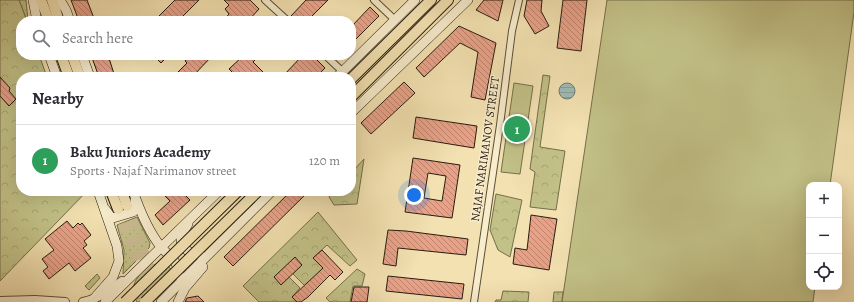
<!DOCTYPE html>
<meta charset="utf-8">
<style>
body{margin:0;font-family:Alegreya,serif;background:#f7f7f7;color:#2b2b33}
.controls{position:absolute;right:12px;bottom:12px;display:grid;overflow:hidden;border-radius:8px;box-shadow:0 4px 16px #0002}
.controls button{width:36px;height:36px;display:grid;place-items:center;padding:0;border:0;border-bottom:1px solid #e1e1e2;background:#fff;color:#2b2b33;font:20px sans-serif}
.you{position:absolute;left:414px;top:195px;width:14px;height:14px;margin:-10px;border:3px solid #fff;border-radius:50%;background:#1a73e8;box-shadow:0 0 0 6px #1a73e833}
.badge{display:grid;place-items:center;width:26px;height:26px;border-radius:50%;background:#8f2418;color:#fff;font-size:13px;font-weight:700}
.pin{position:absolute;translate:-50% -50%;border:2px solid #fff;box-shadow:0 1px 4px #0006}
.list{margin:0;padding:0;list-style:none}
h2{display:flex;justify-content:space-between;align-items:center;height:52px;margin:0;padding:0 16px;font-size:17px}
h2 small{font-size:13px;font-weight:400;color:#7c7c81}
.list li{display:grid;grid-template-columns:26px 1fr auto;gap:12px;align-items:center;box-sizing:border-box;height:72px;padding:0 16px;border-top:1px solid #e1e1e2}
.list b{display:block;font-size:15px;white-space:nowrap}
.list p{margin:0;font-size:13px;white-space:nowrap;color:#7c7c81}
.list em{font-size:13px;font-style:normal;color:#7c7c81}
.icon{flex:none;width:22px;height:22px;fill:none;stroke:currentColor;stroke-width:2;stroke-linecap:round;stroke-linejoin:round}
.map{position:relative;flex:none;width:854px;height:302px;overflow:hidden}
.search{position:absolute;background:#fff;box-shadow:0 4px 16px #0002;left:16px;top:16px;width:340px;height:44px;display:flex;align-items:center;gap:10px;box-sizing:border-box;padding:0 14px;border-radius:16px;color:#7c7c81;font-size:15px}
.panel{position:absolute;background:#fff;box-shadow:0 4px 16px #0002;left:16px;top:72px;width:340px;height:124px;border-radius:16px}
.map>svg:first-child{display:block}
.grass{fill:url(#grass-dots);stroke:#746f4b}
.forest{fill:url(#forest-crowns);stroke:#746f4b}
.garden{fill:#c2c187;stroke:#746f4b}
.water{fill:url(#water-rules);stroke:#6f7c73}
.building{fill:url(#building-back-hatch);stroke:#271d0f;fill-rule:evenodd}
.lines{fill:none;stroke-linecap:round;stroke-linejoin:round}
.primary-tunnel{stroke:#caba91;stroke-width:10;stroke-dasharray:10 5;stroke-linecap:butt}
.minor-casing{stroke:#5a4e38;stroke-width:8}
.tertiary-casing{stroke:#5a4e38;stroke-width:10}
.secondary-casing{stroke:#271d0f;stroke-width:10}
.primary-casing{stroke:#271d0f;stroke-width:12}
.minor{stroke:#f7eccc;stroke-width:6}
.tertiary{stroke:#f7eccc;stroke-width:8}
.secondary{stroke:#f7eccc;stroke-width:9}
.primary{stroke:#f3e1b1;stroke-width:10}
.primary-bridge-casing{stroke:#271d0f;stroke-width:12;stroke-linecap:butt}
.primary-bridge{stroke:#f3e1b1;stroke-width:10}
.labels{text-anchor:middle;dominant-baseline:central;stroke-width:3;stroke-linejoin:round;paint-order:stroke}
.street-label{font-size:12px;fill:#271d0f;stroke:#f7eccc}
</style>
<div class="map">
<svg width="854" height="302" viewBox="0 0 854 302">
<defs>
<pattern id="grass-dots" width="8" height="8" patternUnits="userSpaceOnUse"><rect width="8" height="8" fill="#c2c187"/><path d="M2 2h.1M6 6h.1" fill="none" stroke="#a7a573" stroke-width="1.8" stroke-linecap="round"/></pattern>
<pattern id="forest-crowns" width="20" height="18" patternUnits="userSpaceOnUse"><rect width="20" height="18" fill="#c2c187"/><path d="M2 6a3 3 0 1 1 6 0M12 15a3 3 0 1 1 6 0" fill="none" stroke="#a7a573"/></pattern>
<pattern id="water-rules" width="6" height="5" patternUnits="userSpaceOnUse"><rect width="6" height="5" fill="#9fbbb6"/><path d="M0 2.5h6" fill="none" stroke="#89a09b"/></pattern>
<pattern id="building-back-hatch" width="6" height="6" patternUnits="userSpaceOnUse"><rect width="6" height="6" fill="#e9a288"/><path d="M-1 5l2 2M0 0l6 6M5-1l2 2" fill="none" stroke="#bd836e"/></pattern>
</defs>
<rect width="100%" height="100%" fill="#f3e1b1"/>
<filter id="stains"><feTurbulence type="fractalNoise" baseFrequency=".005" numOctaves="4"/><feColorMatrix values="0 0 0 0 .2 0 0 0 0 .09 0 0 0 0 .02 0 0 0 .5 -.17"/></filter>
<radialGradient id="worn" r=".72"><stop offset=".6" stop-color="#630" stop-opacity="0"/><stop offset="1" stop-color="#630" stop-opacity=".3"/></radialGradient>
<g class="grass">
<path d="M19 0H26L28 21H27Z"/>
<path d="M137 217 150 243 149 248 123 274 124 250 117 225Z"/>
<path d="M162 262C185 274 165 291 152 302H137C125 283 144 267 162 262Z"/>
<path d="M97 274 100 278 89 290 85 286Z"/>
<path d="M554 292H563L562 302H553Z"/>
</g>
<g class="forest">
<path d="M0 0H19L27 21H21V55H39L47 77H21V191H87L0 281Z"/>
<path d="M543 75 550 76 540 147 565 151 556 210 530 207 535 172 530 169Z"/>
<path d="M364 159 357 204 334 205 329 197 334 191H351V173Z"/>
<path d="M496 194 522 200 510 257 498 250 490 230Z"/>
<path d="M318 212 357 260 350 266 327 245 313 258 323 268 305 286 293 274 302 265 295 258 274 277 281 284 289 277 300 288 292 297 297 302H259L243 286Z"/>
<path d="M357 269 365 274 362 286H353L350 302H330L326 298Z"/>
<path d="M503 291 529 292 528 302H495L496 300H501Z"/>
</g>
<g class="garden">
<path d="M607 0H854V12L830 185H809V287H815L813 302H562Z"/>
<path d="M514 83 533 86 520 174 501 172Z"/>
</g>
<circle class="water" cx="567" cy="91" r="8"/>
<g class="building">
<path d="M71 0H87L95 21H79Z"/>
<path d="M175 0H199L178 21H154Z"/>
<path d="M224 0H250L259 9 248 21H223L229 14 225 9 229 5Z"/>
<path d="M306 0H328L307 21H296L291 16Z"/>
<path d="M484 0H503L498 21 476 10Z"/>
<path d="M527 0H542L541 11 549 26 535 34 524 16Z"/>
<path d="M563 0H587L581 51 557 48Z"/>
<path d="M370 7 379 16 351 44V27Z"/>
<path d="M459 26 496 43 485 100 471 97 478 52 460 43 424 77 416 68Z"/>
<path d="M91 55H108L115 77H99Z"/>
<path d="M159 55H169L161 63 156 58Z"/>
<path d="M190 55H213L192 77H173L187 63 185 61Z"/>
<path d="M244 55H260L253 62 268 77H237L229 69Z"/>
<path d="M303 55H312L325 68 316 77H282Z"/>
<path d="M0 77 10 88 9 91 16 99 9 106 0 96Z"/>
<path d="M404 82 415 93 371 134 361 123Z"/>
<path d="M416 117 477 126 474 148 413 138Z"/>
<path d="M413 158 460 165 452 218 405 212ZM428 173 446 176 442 201 424 198Z"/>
<path d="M160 191H181L190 200 163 225 155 215 170 201Z"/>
<path d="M291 191H309L233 266 224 257Z"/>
<path d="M531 215 557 219 549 270 513 264 515 248 527 250Z"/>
<path d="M67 221 73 228 78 223 80 225 82 223 91 235 84 241 87 245 83 248 91 258 75 271 69 263 49 279 43 271 48 267 42 259 54 250 45 239Z"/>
<path d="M388 230 406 231 468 239 466 255 398 248 396 266 383 264Z"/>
<path d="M322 250 343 272 335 280 330 275 308 297 301 302H297L292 297 323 268 313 258Z"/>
<path d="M295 257 302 265 281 285 274 277Z"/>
<path d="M388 276 464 284 462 299 386 291Z"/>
<path d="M354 287H369L367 302H351Z"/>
<path d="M198 296 204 302H185L187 298Z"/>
</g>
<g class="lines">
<g class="primary-tunnel">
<path d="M127 206 162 302"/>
<path d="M118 209 151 302"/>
</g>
<g class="minor-casing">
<g id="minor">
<path d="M265 0 288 21"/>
<path d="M374 0 395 20"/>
<path d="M325 55 343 72"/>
<path d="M474 302 500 125 512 31 519 0"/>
</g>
</g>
<g class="tertiary-casing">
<g id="tertiary">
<path d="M0 301 35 300 65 302"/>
<path d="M83 302C98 299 110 290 122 281"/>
</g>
</g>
<g class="secondary-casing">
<g id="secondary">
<path d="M33 0 37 21"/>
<path d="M60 0 66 10 70 21"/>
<path d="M49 55 57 77"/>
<path d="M82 55 90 77"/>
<path d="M337 77 415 0"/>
<path d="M351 113 468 0"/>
<path d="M133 191C140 211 148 231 161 247 169 256 180 263 179 276"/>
<path d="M106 210 111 217 113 218 133 212 136 208 135 200"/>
<path d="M188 224C185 229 182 234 181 239 181 249 192 255 200 254"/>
<path d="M91 302 113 277 119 261 117 246 98 191"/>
<path d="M105 302 219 191"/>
<path d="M161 302 272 191"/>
<path d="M178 302 185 288 203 267"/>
</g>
</g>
<g class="primary-casing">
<g id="primary">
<path d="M41 0 49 21"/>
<path d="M52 0 59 21"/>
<path d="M61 55 69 77"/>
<path d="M72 55 80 77"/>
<path d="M351 79 431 0"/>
<path d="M351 97 448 0"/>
<path d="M111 191 118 209"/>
<path d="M122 191 127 206"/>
</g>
</g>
<use href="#minor" class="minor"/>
<use href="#tertiary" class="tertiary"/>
<use href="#secondary" class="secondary"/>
<use href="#primary" class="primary"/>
<g class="primary-bridge-casing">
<g id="primary-bridge">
<path d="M125 302 238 191"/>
<path d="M145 302 258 191"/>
</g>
</g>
<use href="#primary-bridge" class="primary-bridge"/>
</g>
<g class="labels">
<g class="street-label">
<text transform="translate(485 149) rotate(-82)">NAJAF NARIMANOV STREET</text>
</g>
</g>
<rect width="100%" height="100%" filter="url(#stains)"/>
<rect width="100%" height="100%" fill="url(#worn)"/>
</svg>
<div class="controls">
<button>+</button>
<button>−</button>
<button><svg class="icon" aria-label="locate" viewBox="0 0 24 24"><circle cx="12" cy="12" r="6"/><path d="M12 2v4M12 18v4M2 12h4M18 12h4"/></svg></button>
</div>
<div class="you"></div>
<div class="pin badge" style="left:517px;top:129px;background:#2e9e5b">1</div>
<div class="search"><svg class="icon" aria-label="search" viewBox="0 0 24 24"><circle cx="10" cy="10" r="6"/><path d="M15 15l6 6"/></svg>Search here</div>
<section class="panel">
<h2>Nearby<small></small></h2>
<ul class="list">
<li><span class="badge" style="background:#2e9e5b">1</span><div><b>Baku Juniors Academy</b><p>Sports · Najaf Narimanov street</p></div><em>120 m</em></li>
</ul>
</section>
</div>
